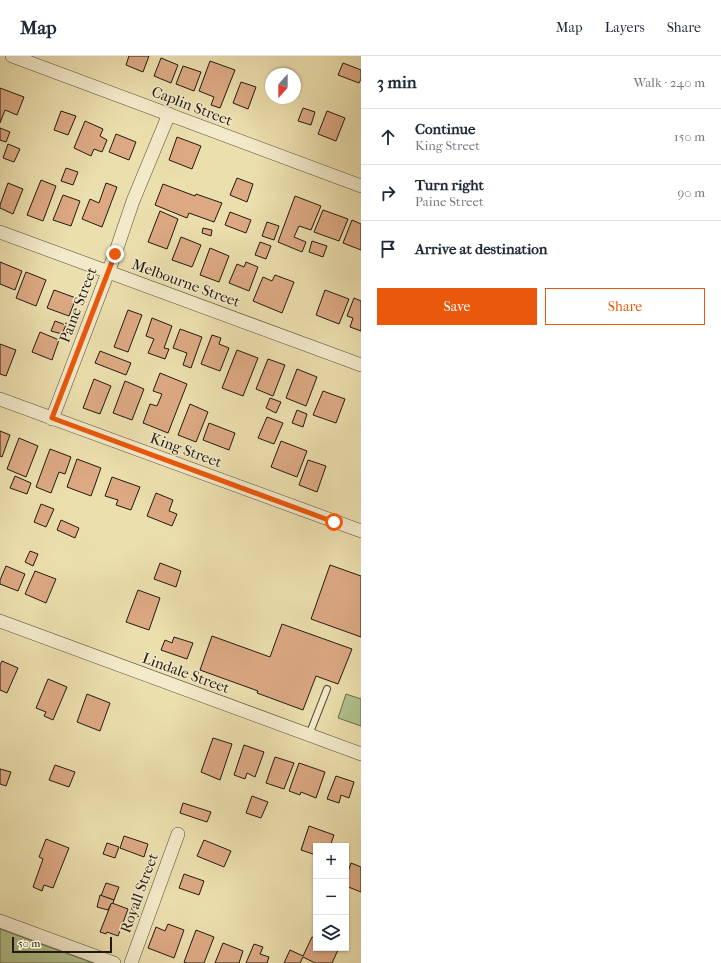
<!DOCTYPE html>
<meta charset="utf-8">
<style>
body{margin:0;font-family:"IM FELL French Canon",serif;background:#f2f2f3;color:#1f2937}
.controls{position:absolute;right:12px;bottom:12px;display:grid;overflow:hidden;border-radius:0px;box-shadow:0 1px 3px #0004}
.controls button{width:36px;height:36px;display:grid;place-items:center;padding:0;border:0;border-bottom:1px solid #e0e1e3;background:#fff;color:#1f2937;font:20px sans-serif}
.compass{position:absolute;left:265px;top:12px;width:36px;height:36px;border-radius:50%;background:#fff;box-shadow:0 1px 3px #0004;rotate:201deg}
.scale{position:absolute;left:12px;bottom:10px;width:100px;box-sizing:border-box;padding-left:4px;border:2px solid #221a10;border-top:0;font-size:11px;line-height:14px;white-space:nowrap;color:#221a10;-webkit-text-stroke:3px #f3eaca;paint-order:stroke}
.stop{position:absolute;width:12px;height:12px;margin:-9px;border:3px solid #ea580c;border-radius:50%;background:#fff}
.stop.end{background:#ea580c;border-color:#fff;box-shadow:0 1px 4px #0008}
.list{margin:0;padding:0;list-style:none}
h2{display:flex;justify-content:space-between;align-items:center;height:52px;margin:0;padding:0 16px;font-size:17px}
h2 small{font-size:13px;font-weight:400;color:#747a83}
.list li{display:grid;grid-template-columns:26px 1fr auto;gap:12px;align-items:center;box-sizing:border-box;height:56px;padding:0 16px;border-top:1px solid #e0e1e3}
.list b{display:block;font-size:15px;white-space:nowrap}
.list p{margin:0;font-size:13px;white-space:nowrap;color:#747a83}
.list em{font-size:13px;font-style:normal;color:#747a83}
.actions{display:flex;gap:8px;padding:12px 16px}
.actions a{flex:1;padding:9px 0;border:1px solid #ea580c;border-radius:0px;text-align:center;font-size:14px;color:#ea580c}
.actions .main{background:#ea580c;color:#fff}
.icon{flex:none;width:22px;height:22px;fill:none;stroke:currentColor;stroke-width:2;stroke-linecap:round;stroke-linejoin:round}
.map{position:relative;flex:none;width:361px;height:907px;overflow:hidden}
header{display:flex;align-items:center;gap:24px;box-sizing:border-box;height:56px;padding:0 20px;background:#fff;border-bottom:1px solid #e0e1e3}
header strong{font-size:19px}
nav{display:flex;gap:22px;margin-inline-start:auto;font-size:14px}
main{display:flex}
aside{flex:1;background:#fff}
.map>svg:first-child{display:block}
.green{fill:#b1c38f;stroke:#6a6e50}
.building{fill:#dca983;stroke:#221a10}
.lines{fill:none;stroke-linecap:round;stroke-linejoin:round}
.service-casing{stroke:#544b38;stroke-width:8}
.minor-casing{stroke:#544b38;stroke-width:14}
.service{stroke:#f3eaca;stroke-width:6}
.minor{stroke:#f3eaca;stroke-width:13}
.route{stroke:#ea580c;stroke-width:5}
.labels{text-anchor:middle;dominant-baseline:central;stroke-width:3;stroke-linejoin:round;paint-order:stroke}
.street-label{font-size:15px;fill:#221a10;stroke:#f3eaca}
</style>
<header>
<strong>Map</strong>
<nav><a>Map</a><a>Layers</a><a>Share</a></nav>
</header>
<main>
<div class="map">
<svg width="361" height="907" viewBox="0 0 361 907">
<rect width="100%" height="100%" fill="#ecdfae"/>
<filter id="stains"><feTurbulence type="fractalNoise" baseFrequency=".005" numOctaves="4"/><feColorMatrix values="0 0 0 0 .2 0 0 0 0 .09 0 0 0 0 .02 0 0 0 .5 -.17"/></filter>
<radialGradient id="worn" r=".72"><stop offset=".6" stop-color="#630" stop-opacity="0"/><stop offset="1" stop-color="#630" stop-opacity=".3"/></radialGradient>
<g class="green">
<path d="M346 638 361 643V670L338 662Z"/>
<path d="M0 873 93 907H0Z"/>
</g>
<g class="building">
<path d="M129 0H149L143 16 126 9Z"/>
<path d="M161 2 178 9 171 27 154 20Z"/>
<path d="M210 5 235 14 220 52 211 49 214 41 199 35Z"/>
<path d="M343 7 361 14V23L359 27 338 19Z"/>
<path d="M183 10 201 16 194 35 176 28Z"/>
<path d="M241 26 256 31 248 53 233 47Z"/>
<path d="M0 32 24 41 17 59 5 54 0 67Z"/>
<path d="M303 52 315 56 311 69 298 65Z"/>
<path d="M61 55 76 60 68 79 54 74Z"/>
<path d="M327 55 345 62 336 85 318 78Z"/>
<path d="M85 65 103 73 100 80 107 84 102 96 94 93 91 100 74 92Z"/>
<path d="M0 72 10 76 6 86 0 84Z"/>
<path d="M116 78 136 86 129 104 109 96Z"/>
<path d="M177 81 201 90 192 113 169 104Z"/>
<path d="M8 88 20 93 14 106 3 102Z"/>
<path d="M66 112 78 116 73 129 61 125Z"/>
<path d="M237 122 253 128 247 146 230 139Z"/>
<path d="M41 124 56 130 43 165 27 159Z"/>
<path d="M8 127 23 133 13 158 0 152V149Z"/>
<path d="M106 127 117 131 102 171 82 163 90 143 99 147Z"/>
<path d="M163 128 195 140 196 138 222 147 214 166 189 157 187 162 155 149Z"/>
<path d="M63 139 80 145 71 170 53 164Z"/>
<path d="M295 140 321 150 311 174 299 170 294 181 306 186 302 196 278 186Z"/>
<path d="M323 154 348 163 339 185 314 176Z"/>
<path d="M160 155 178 163 167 193 148 186Z"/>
<path d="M230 156 251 164 246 177 225 169Z"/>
<path d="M352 164 361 168V194L343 187Z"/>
<path d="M267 166 279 170 274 184 262 180Z"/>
<path d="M203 172 212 174 211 180 202 177Z"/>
<path d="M181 181 201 189 192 211 172 204Z"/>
<path d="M312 185 327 190 323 201 309 196Z"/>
<path d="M260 186 271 190 266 203 255 199Z"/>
<path d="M210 192 229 200 219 226 200 219Z"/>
<path d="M0 206 22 215 15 234 0 228Z"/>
<path d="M246 206 258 211 249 235 229 227 237 208 244 211Z"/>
<path d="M26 216 46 224 36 250 16 242Z"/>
<path d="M275 219 294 226 282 257 253 245 263 221 272 225Z"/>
<path d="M54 234 76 242 69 260 47 252Z"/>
<path d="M325 234 349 243 339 268 316 259Z"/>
<path d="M354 242 361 245V275L350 271 353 262 347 260Z"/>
<path d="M128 254 142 259 128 296 114 291Z"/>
<path d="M152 262 172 270 164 292 169 293 165 303 148 297 154 283 146 280Z"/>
<path d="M55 265 66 269 62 278 51 275Z"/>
<path d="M180 273 202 281 191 312 183 309 187 297 173 292Z"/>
<path d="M40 276 59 284 52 304 32 296Z"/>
<path d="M212 279 221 282 219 288 229 292 220 315 201 308Z"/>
<path d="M0 288 16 294 6 320 0 318Z"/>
<path d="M237 294 258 302 243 340 222 332Z"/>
<path d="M100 295 131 307 126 319 95 307Z"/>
<path d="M268 303 285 309 273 340 256 333Z"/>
<path d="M297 313 317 321 306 350 286 342Z"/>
<path d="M160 317 187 328 168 377 143 367 150 348 157 350 162 338 153 335Z"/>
<path d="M94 323 111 330 100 358 83 352Z"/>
<path d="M125 325 144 333 132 364 113 357Z"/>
<path d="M323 335 345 343 336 367 313 359Z"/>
<path d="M270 342 281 346 276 357 266 352Z"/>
<path d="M190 348 208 356 196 386 178 379Z"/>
<path d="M297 354 307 358 303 371 292 367Z"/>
<path d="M267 361 283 367 274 388 258 382Z"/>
<path d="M209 367 235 377 229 394 203 384Z"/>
<path d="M0 375 10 379 2 401 0 400Z"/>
<path d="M19 382 38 390 26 421 7 413Z"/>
<path d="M281 385 307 395 297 421 271 411Z"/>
<path d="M50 393 71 401 65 418 59 416 51 437 36 431Z"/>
<path d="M77 403 101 412 91 440 67 431Z"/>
<path d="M308 404 326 410 317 436 299 429Z"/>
<path d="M15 420 31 427 27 438 10 432Z"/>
<path d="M112 421 140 431 131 454 116 449 118 444 105 440Z"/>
<path d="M156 437 173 444 169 455 177 458 172 470 147 460Z"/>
<path d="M41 448 54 453 46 471 34 466Z"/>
<path d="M61 464 79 472 75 482 57 474Z"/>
<path d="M30 495 38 498 33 510 25 506Z"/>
<path d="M160 507 181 515 176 531 154 523Z"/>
<path d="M330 509 361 520V581L311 563Z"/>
<path d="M6 510 25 518 18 535 0 528V524Z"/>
<path d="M35 515 56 523 46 547 25 538Z"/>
<path d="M138 534 160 542 149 574 126 566Z"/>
<path d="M282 568 352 593 338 628 316 620 303 654 257 637 258 635 200 614 212 580 270 601Z"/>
<path d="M174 581 193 587 187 603 161 594 165 584 172 587Z"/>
<path d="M2 605 18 612 7 637 0 634V609Z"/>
<path d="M48 623 67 631 53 664 44 660 46 656 36 652Z"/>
<path d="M87 638 110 647 100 675 77 666Z"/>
<path d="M213 682 232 688 220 724 201 716Z"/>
<path d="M244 689 264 696 255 721 247 717 245 723 234 719Z"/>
<path d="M275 701 294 707 284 733 266 727Z"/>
<path d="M299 707 325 716 316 742 301 736 300 739 289 735Z"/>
<path d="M55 709 75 716 69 731 49 724Z"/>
<path d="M0 713 11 716 6 730 0 728Z"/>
<path d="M336 720 354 726 349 742 341 739 339 747 327 743Z"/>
<path d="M252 740 268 746 261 762 246 757Z"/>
<path d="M183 747 211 756 207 766 180 757Z"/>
<path d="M309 770 334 779 330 790H316V799L301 794Z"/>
<path d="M124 780 148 788 144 801 120 792Z"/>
<path d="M46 783 69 792 53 832 44 829 42 835 33 831 43 803 39 801Z"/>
<path d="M204 784 231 795 224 811 197 800Z"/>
<path d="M107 787 119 791 115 802 103 798Z"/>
<path d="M351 807 361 811V836L346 830V821Z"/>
<path d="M184 818 204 825 199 839 179 832Z"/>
<path d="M106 827 119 831 114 844 101 840Z"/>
<path d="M100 839 114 844 113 847 111 848 108 854 97 851Z"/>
<path d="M112 847 128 853 118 880 107 876 106 878 100 876 111 848Z"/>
<path d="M168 868 184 874 174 902 148 892 156 871 165 875Z"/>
<path d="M196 874 214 881 204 907H187L184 906Z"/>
<path d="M312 881 316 883V892H334L338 894 332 907H315L303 901 300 907H284L290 894 303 900Z"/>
<path d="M223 887 243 895 239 907H215Z"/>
<path d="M254 888 263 891 260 898 269 901 267 907H246Z"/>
</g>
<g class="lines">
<g class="service-casing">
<path id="service" d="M309 679 327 633"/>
</g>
<g class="minor-casing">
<g id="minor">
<path d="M12 0 361 130"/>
<path d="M0 176 361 309"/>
<path d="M0 343 361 475"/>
<path d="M52 363 115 198 133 145 169 58"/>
<path d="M0 565 361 698"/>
<path d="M0 865 114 907"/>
<path d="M131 907 178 778"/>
</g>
</g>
<use href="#service" class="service"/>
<use href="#minor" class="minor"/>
</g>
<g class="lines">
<path class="route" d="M115 198 52 362 334 466"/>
</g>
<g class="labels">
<g class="street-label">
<text transform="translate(192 50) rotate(21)">Caplin Street</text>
<text transform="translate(186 227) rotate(20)">Melbourne Street</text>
<text transform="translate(78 249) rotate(-69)">Paine Street</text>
<text transform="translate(186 394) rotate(20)">King Street</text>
<text transform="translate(186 617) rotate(20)">Lindale Street</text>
<text transform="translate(139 837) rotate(-70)">Royall Street</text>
</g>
</g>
<rect width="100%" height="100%" filter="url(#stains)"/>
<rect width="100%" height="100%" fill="url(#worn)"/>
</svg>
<div class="controls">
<button>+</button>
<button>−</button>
<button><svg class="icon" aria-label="layers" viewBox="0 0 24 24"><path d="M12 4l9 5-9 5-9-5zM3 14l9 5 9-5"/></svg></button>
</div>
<svg class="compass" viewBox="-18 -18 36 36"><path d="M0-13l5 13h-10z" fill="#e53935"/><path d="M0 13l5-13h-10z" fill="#747a83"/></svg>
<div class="scale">50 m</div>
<div class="stop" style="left:334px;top:466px"></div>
<div class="stop end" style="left:115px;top:198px"></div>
</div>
<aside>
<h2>3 min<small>Walk · 240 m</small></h2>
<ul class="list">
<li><svg class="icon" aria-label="ahead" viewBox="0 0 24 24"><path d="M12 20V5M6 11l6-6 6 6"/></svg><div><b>Continue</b><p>King Street</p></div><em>150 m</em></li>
<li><svg class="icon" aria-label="right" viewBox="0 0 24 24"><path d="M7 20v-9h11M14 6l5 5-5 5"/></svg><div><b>Turn right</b><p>Paine Street</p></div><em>90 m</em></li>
<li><svg class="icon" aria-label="arrive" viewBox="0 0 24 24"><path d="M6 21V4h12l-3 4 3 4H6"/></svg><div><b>Arrive at destination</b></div></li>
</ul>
<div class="actions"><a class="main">Save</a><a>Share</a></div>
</aside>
</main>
